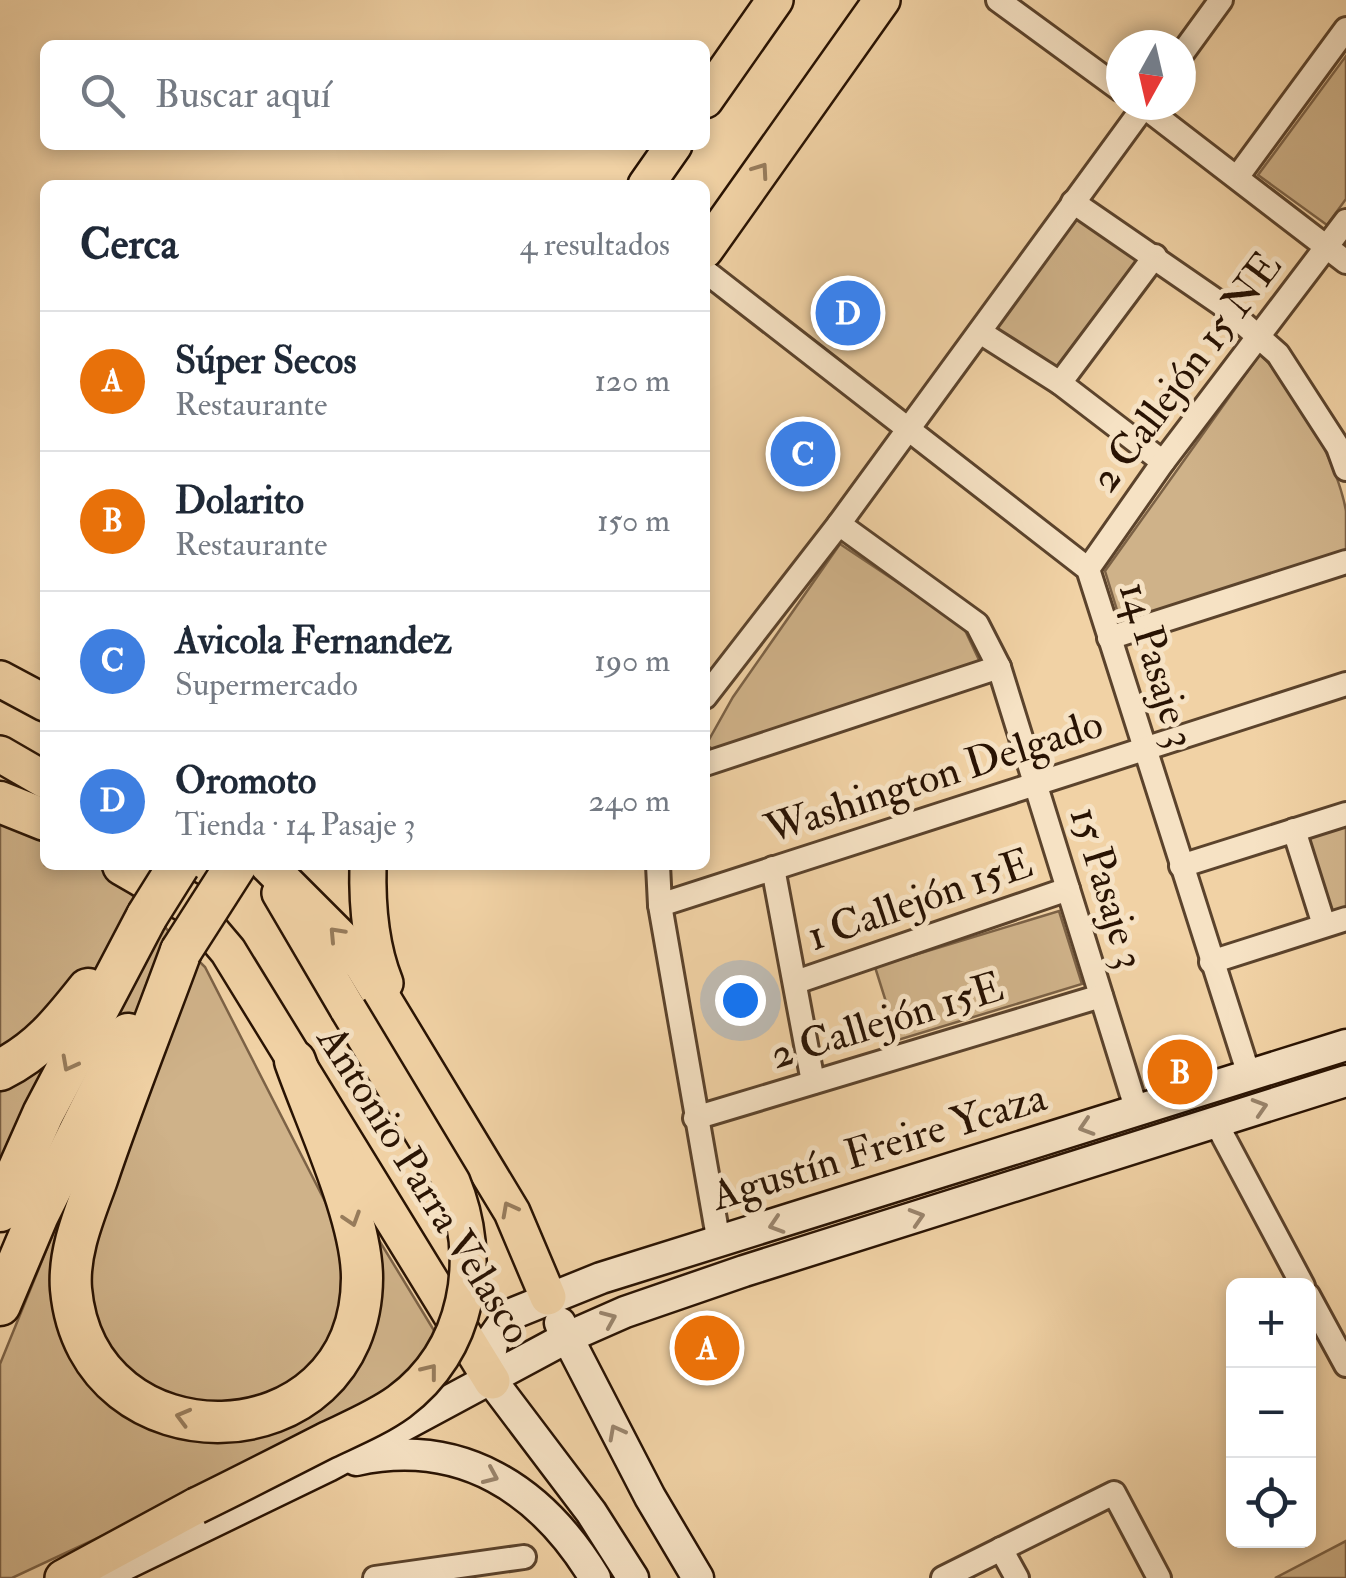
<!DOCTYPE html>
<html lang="es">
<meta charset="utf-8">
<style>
body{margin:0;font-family:"IM FELL Double Pica",serif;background:#f2f2f3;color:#1f2937}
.controls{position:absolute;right:30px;bottom:30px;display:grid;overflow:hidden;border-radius:15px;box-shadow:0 5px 15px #0003}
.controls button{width:90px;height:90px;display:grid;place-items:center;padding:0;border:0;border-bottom:2px solid #e0e1e3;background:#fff;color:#1f2937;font:50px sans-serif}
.compass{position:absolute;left:1106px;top:30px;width:90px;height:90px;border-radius:50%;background:#fff;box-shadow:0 5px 15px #0003;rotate:188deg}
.you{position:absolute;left:740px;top:1000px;width:35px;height:35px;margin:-25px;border:8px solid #fff;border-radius:50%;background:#1a73e8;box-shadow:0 0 0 15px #1a73e833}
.badge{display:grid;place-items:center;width:65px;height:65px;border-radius:50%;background:#db2777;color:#fff;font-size:32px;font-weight:700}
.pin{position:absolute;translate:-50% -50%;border:5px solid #fff;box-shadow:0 2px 10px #0006}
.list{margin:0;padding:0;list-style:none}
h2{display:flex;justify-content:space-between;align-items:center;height:130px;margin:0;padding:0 40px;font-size:42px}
h2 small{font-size:32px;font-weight:400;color:#747a83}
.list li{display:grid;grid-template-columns:65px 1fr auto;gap:30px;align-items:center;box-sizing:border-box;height:140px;padding:0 40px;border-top:2px solid #e0e1e3}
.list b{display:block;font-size:38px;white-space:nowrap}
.list p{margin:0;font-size:32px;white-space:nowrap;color:#747a83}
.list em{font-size:32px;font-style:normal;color:#747a83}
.icon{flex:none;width:55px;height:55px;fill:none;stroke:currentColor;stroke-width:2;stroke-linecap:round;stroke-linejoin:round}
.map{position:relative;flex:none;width:1346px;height:1578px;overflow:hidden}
.search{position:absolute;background:#fff;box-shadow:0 5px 15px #0003;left:40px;top:40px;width:670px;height:110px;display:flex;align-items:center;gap:25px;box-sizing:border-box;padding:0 35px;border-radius:15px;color:#747a83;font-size:38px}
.panel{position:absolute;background:#fff;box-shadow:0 5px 15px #0003;left:40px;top:180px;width:670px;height:690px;border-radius:15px}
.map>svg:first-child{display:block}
.green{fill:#cfb289;stroke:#7c6246;stroke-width:2.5}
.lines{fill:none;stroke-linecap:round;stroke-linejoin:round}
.street-casing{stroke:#5b432c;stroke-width:28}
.secondary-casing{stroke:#291303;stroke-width:35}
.primary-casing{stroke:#291303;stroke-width:40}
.highway-casing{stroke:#291303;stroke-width:45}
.street{stroke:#f6e2c4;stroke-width:22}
.secondary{stroke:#f6e2c4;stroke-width:30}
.primary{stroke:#f1d2a5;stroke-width:35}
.highway{stroke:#f1d2a5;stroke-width:40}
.primary-bridge-casing{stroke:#291303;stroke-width:40;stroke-linecap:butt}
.highway-bridge-casing{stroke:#291303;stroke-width:45;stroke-linecap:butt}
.primary-bridge{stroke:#f1d2a5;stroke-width:35}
.highway-bridge{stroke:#f1d2a5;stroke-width:40}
.oneway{stroke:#977c5c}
.oneway2{stroke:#9a856d}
.labels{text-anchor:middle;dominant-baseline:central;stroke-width:10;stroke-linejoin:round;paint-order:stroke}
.street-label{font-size:42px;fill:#291303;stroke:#f6e2c4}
</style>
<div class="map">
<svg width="1346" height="1578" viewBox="0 0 1346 1578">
<rect width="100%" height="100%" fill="#f1d2a5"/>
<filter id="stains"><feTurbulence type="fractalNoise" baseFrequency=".002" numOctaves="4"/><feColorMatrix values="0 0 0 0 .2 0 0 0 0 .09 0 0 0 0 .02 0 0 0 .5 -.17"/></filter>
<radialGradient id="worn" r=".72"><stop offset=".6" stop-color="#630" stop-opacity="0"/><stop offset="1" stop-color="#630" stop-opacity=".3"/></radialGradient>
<g class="green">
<path d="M1346 56V199L1327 225 1258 175Z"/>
<path d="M1078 217 1138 260 1057 368 995 329Z"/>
<path d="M1260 354C1296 390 1337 461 1346 511 1346 524 1346 538 1346 551L1121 623 1105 571Z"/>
<path d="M840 544 963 626 980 662 713 749 706 745 733 697Z"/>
<path d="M0 823 45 842V865H96L116 879 205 967 332 1215 371 1227 441 1342 406 1386 166 1506 12 1578H0V1364L92 1138 35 1106 0 1182Z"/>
<path d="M1346 825V907L1330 912 1306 838Z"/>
<path d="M1059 911 1082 984 898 1040 875 967Z"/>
<path d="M1346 1541V1578H1275Z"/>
</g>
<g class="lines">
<g class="street-casing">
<g id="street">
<path d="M998 0 1121 90"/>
<path d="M1181 55 1221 0"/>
<path d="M1142 105 1346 262"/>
<path d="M1238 176 1346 29"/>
<path d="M1073 202 1221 304 1278 354 1338 447 1346 469"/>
<path d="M705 271 1088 569 1249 1075"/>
<path d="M980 332 1060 383 1163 462"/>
<path d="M1060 383 1155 256"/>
<path d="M839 524 977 624 999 667 1137 1111"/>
<path d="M1088 569 1163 462 1346 221"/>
<path d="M1109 638 1346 562"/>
<path d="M705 697 839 524 1145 105"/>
<path d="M705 764 999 667"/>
<path d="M1294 830 1324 925"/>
<path d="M658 865 660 905 719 1243"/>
<path d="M1181 866 1346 814"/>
<path d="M773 868 813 1082"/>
<path d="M660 905 1346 684"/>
<path d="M1211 962 1346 919"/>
<path d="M796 982 1068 889"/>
<path d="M695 1118 1101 996"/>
<path d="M1215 1121 1303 1286"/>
<path d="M1308 1295 1346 1365"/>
<path d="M1001 1549 1017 1578"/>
<path d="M375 1578 524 1557"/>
<path d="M943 1578 1114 1493 1159 1578"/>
</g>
</g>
<g class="secondary-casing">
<g id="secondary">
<path d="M560 1323 650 1497 698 1578"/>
<path d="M356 1460C462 1437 542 1490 595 1578"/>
<path d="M97 1578 328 1466 566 1338 625 1312 744 1271 1346 1081"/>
<path d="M633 1578 591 1512 492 1381 489 1364 493 1338 509 1315 601 1278 1346 1045"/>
</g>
</g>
<g class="primary-casing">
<g id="primary">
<path d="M705 100 775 0"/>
<path d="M646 185 674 145"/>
<path d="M705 250 882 0"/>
<path d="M0 679 45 703"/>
<path d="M0 754 45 780"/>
<path d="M268 865 340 937 363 966 512 1212 548 1297"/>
<path d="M368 865C367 904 370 946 385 983"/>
<path d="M280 893 348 1009"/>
<path d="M184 899 228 951 492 1381"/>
<path d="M63 1578 196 1506"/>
</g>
</g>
<g class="highway-casing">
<g id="highway">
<path d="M0 802 45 820"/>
<path d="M123 865 187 902"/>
<path d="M181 951C153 1027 123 1102 97 1179 85 1213 68 1251 71 1289 87 1470 361 1466 362 1278 362 1217 316 1121 295 1061"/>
<path d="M0 1070C39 1051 61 1023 88 989"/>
<path d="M0 1211 43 1114 147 916"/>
<path d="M0 1305 38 1215 128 1034"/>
</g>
</g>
<use href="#street" class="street"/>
<use href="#secondary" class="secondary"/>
<use href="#primary" class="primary"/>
<use href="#highway" class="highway"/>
<g class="primary-bridge-casing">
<path id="primary-bridge" d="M196 1506C239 1485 282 1463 325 1441 350 1429 377 1418 399 1402 469 1350 484 1259 452 1182L348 1009"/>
</g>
<g class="highway-bridge-casing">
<g id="highway-bridge">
<path d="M147 916 179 865"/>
<path d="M181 951 236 865"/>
</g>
</g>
<use href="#primary-bridge" class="primary-bridge"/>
<use href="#highway-bridge" class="highway-bridge"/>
</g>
<defs><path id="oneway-chevron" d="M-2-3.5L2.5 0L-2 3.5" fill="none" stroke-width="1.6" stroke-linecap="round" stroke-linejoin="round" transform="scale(2.5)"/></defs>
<g class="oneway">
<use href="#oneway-chevron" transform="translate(761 170) rotate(-55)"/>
<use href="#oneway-chevron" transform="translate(336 934) rotate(-133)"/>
<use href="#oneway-chevron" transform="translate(69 1064) rotate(118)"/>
<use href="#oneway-chevron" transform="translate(509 1209) rotate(-118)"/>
<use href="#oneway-chevron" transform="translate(352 1219) rotate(72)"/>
<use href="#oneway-chevron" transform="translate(430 1371) rotate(-52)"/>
<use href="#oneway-chevron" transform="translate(183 1417) rotate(-165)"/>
</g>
<g class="oneway2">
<use href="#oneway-chevron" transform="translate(1260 1107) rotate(-17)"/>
<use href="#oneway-chevron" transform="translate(1086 1127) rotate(162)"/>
<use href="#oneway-chevron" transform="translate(917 1217) rotate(-17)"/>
<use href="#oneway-chevron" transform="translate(776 1225) rotate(162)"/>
<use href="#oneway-chevron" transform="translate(609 1319) rotate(-23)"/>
<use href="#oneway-chevron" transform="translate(616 1432) rotate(-118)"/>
<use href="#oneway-chevron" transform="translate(491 1476) rotate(24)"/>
</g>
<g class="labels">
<g class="street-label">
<text transform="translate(1186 372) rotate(-53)">2 Callejón 15 NE</text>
<text transform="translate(1157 665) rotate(73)">14 Pasaje 3</text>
<text transform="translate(934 777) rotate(-18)">Washington Delgado</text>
<text transform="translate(1107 888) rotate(73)">15 Pasaje 3</text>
<text transform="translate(920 900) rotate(-19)">1 Callejón 15E</text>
<text transform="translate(887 1021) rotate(-17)">2 Callejón 15E</text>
<text transform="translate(879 1147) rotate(-17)">Agustín Freire Ycaza</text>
<text transform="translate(424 1185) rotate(58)">Antonio Parra Velasco</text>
</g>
</g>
<rect width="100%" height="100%" filter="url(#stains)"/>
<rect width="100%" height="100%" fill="url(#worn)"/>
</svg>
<div class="controls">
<button>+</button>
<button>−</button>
<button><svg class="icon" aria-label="locate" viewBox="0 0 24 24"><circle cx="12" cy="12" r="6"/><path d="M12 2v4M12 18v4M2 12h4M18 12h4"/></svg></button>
</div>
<svg class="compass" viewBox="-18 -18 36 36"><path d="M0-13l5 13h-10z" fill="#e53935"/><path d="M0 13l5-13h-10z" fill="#747a83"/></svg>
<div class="you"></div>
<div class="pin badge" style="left:707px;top:1348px;background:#e8710a">A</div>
<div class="pin badge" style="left:1180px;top:1072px;background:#e8710a">B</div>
<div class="pin badge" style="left:803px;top:454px;background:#3f7fe0">C</div>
<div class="pin badge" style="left:848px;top:313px;background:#3f7fe0">D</div>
<div class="search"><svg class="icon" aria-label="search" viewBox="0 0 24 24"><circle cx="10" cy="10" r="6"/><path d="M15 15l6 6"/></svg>Buscar aquí</div>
<section class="panel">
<h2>Cerca<small>4 resultados</small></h2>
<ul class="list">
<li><span class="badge" style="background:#e8710a">A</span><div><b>Súper Secos</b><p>Restaurante</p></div><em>120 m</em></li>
<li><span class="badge" style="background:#e8710a">B</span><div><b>Dolarito</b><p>Restaurante</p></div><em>150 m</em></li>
<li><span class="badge" style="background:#3f7fe0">C</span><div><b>Avicola Fernandez</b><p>Supermercado</p></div><em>190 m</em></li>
<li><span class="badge" style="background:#3f7fe0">D</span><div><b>Oromoto</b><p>Tienda · 14 Pasaje 3</p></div><em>240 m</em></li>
</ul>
</section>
</div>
